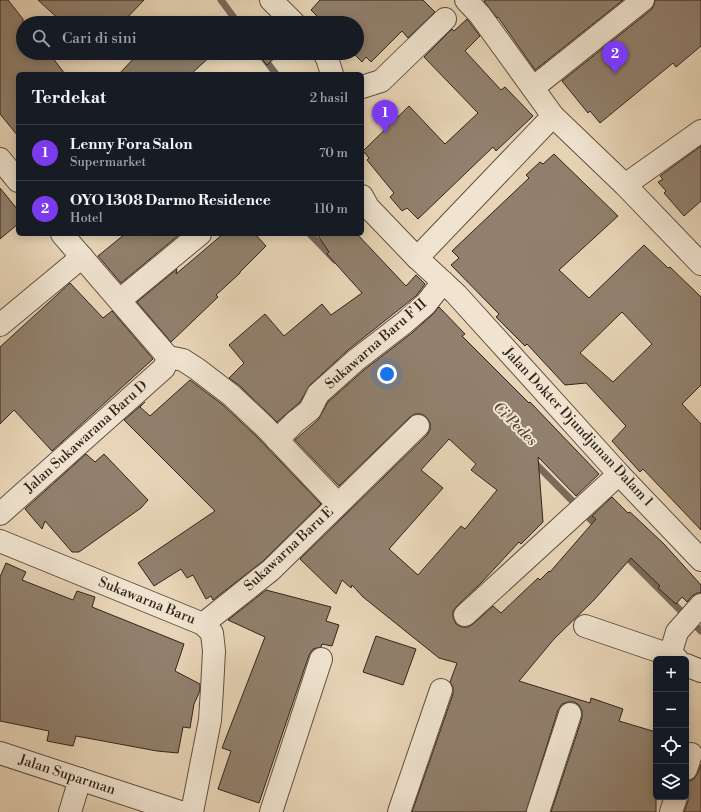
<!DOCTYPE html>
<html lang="id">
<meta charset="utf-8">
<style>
body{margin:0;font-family:"Libre Bodoni",serif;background:#242831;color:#f1f3f6}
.controls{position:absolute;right:12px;bottom:12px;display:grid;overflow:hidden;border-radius:6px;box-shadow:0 2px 10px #0003}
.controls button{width:36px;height:36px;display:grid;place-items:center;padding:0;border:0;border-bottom:1px solid #363941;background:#171b24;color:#f1f3f6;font:20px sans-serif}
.you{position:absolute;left:387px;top:374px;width:14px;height:14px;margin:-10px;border:3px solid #fff;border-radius:50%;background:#1a73e8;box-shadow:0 0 0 6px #1a73e833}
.badge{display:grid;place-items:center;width:26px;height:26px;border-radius:50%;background:#7c3aed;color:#fff;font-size:13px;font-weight:700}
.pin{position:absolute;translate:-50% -33px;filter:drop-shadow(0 1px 2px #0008)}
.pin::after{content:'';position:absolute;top:21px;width:14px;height:12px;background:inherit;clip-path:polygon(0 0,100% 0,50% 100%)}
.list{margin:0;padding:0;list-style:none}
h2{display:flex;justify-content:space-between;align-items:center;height:52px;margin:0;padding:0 16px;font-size:17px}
h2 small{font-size:13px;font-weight:400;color:#9ea1a6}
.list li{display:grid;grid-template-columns:26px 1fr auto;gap:12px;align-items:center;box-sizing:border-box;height:56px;padding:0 16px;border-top:1px solid #363941}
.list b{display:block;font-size:15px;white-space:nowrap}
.list p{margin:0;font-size:13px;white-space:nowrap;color:#9ea1a6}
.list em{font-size:13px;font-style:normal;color:#9ea1a6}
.icon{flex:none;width:22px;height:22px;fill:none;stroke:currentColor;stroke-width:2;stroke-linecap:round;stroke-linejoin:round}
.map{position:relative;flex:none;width:701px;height:812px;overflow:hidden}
.search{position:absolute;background:#171b24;box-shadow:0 2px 10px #0003;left:16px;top:16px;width:348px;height:44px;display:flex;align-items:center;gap:10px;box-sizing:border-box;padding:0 14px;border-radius:22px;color:#9ea1a6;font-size:15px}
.panel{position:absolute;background:#171b24;box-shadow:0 2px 10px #0003;left:16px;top:72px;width:348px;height:164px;border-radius:6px}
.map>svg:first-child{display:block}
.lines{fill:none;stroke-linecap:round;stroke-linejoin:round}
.stream{stroke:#7a6a59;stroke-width:7}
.building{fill:#91806d;stroke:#32241c;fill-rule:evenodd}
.minor-casing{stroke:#605043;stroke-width:24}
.minor{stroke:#f0e4d0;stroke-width:22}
.labels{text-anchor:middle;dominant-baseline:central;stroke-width:4;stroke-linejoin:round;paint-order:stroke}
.street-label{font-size:14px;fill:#32241c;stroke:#f0e4d0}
.water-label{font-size:15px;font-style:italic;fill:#56473b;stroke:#f0e4d0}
</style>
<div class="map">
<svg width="701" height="812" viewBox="0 0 701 812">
<rect width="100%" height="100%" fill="#e8d5b7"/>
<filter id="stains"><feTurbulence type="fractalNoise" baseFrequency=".005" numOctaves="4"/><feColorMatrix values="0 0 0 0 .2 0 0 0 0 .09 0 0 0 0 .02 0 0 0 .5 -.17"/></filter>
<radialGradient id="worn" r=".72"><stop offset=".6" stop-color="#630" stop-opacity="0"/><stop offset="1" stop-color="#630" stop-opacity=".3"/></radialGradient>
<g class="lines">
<g class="stream">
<path d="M221 0 238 23"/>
<path d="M260 53 276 74"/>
<path d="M310 234 335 260"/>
<path d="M533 461 600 529"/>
<path d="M624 554 701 631"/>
</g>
</g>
<g class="building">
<path d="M0 0H8L23 19V53H49L65 74H18V136L0 114Z"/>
<path d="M38 0H144L122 23H63Z"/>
<path d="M320 0H423L435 12 408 38 402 31 371 62 366 57 362 62 353 53H357V23H324L311 10Z"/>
<path d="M486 0H623L535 70 498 17 497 18 484 1Z"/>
<path d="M655 0H701V46L676 67 673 63 600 123 590 111 588 113 562 81 651 10 654 5Z"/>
<path d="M467 19 480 36 465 51 501 90 505 87 533 116 496 151 493 147 418 219 407 208 402 211 390 197 394 193 367 160 369 158 363 151 409 106 445 144 478 113 424 57 452 29 454 31Z"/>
<path d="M139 53H214L191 74H119Z"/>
<path d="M257 53H280L267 65Z"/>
<path d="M701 146V201L684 216 664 193 666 191 658 182 663 179 660 176Z"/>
<path d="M554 154 618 216 559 270 589 298 644 245 668 268 670 267 701 297V385L682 404 701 424V530L643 469 640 472 612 441 626 426 586 383 565 385 527 344 525 346 496 317 499 314 451 265 459 258 452 251 529 178 526 175 540 162 543 164ZM622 312 652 344 613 382 580 353Z"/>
<path d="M0 188 18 210V224L0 239Z"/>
<path d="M125 234H180L121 283 98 256Z"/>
<path d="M223 234H255L266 246 240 272V273L216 295 218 297 171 342 137 302 177 269 176 274Z"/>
<path d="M317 234H357L406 286 416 275 425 284 416 296 348 350 310 385 300 402 277 422 240 386 229 378 244 363 229 345 265 314 284 336 322 304 331 315 362 293 327 254 329 252Z"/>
<path d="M70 283 103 318 112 311 153 359 52 451 14 410 0 424V347Z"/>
<path d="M439 307 465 334 462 336 529 403 530 402 599 474 576 496 538 457 543 522 521 544 519 542 482 582 457 606 453 611V617L456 624 462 627H468L473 624 493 606 501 613 538 578 540 580 549 571 550 572 596 519 592 516 612 497 628 513 630 512 664 544 701 585V593H697L692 596 687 602 682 597 676 604 658 588 660 586 631 558 594 600 554 639 519 681 590 703 591 698 623 709 619 721 656 732V812H551L582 718V711L579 705 574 702H568L562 704 558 710 526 812H412L453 694V687L450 682 457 663 439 658 363 597 352 585 351 588 342 580 336 594 300 559 427 435 430 430V423L427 418 422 414H415L410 417 339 486 295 440 318 420 328 402 364 370 412 333 433 314ZM449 439 476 464 471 470 497 490 465 529 461 526 418 575 389 549 443 488 421 470Z"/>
<path d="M190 380 223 405 256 436 321 504 263 561 213 600 211 596 206 599 193 575 187 578 181 569 154 586 138 563 215 511 124 420 145 402 140 407 150 416Z"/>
<path d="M86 454 95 462 104 454 148 500 141 508 79 552H72L45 521 42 529 25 509Z"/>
<path d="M6 563 26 572 22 580 73 600 77 591 95 597 92 607 184 644 175 671 200 684V688L199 693 194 704 190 728 183 727 178 753 157 751 76 736 73 746 47 741 49 731 0 721V577Z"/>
<path d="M266 590 331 607 326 621 339 625 332 646 322 644 321 647 313 649 309 655 259 803 218 789 231 751 222 748 265 637 228 620Z"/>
<path d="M376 636 416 649 403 685 363 672Z"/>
<path d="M701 764V812H684L688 801V795L686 788 689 781 694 779 698 773Z"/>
</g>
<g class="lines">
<g class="minor-casing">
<g id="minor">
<path d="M271 0 294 23"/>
<path d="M466 0 480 15 553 116 625 185 701 264"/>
<path d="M324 53 327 58 332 74"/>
<path d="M362 87 381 81 445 19"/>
<path d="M534 87 643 0"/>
<path d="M0 159 18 181"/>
<path d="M625 185 701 131"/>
<path d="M362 196 368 207 417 258 456 294 619 474 701 560"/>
<path d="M62 234 168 357"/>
<path d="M417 258 553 116"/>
<path d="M120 300 200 234"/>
<path d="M0 325 82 257"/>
<path d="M168 357 183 360 197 369 231 395 265 427 338 504"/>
<path d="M277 440 295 422 310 410 318 394 356 360 404 323 425 305 443 282"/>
<path d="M0 514 164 368 168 357"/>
<path d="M0 541 203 624 212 633 214 651 212 689 210 720 192 812"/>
<path d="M465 615 619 474"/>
<path d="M203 624 271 570 418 426"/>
<path d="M585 626 670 655"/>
<path d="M677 659 670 655 677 632 701 605"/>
<path d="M686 665 701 671"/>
<path d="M0 753 180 812"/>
<path d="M686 769 691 754"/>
<path d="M70 812 80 779"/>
<path d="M271 812 321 659"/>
<path d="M399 812 441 690"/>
<path d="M538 812 570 714"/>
<path d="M671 812 676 797"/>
</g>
</g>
<use href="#minor" class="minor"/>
</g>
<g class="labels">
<g class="street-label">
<text transform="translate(376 344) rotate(-41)">Sukawarna Baru F II</text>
<text transform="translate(578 427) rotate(47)">Jalan Dokter Djundjunan Dalam 1</text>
<text transform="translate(86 437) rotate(-42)">Jalan Sukawarana Baru D</text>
<text transform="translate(289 549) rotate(-43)">Sukawarna Baru E</text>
<text transform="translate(147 601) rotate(22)">Sukawarna Baru</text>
<text transform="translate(67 775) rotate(18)">Jalan Suparman</text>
</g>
<g class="water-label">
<text transform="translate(515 424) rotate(45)">Ci Pedes</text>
</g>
</g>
<rect width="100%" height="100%" filter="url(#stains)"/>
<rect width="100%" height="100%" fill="url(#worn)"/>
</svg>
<div class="controls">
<button>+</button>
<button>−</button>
<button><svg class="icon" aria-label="locate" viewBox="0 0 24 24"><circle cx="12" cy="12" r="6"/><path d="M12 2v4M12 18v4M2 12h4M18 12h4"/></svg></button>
<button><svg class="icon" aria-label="layers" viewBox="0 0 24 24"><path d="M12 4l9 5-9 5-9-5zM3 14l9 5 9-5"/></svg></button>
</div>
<div class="you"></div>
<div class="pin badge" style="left:385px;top:133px">1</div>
<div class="pin badge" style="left:615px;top:74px">2</div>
<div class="search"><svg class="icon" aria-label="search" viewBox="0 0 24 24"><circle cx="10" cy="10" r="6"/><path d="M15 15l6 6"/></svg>Cari di sini</div>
<section class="panel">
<h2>Terdekat<small>2 hasil</small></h2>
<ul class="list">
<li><span class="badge">1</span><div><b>Lenny Fora Salon</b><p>Supermarket</p></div><em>70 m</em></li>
<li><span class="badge">2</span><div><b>OYO 1308 Darmo Residence</b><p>Hotel</p></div><em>110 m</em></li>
</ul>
</section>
</div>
